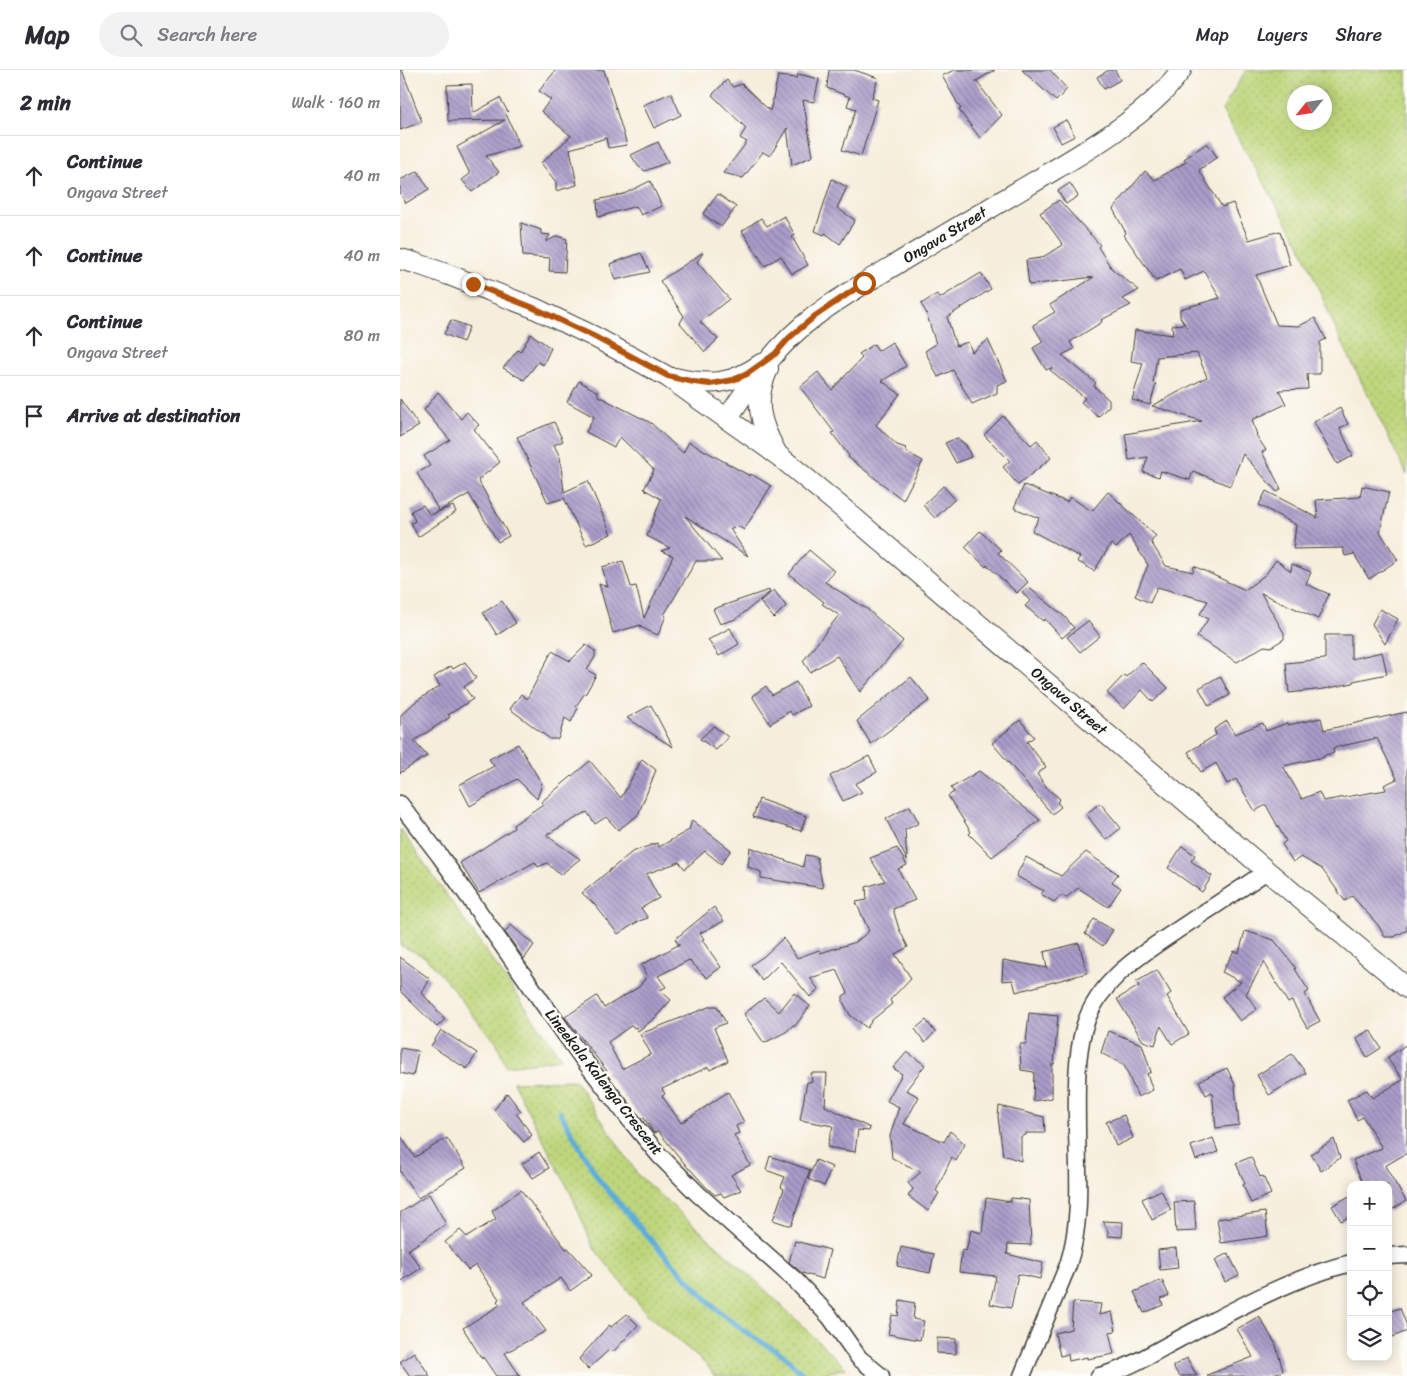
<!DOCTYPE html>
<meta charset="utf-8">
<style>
body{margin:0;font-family:Sriracha,sans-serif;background:#f2f2f3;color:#2b2b33}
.controls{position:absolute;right:15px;bottom:15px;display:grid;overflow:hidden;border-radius:10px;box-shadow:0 2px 12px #0003}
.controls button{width:45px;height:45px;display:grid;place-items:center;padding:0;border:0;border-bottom:1px solid #e1e1e2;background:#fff;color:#2b2b33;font:25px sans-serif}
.compass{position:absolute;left:887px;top:15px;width:45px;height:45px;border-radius:50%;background:#fff;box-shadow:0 2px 12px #0003;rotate:240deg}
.stop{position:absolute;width:15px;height:15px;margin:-11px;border:4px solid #b45309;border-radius:50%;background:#fff}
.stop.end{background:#b45309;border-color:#fff;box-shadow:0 1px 5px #0008}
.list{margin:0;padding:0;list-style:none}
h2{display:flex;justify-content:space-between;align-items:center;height:65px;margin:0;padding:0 20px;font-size:21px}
h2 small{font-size:16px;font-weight:400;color:#7c7c81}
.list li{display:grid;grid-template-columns:32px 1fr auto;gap:15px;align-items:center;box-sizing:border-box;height:80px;padding:0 20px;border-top:1px solid #e1e1e2}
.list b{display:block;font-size:19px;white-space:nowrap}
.list p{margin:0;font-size:16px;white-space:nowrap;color:#7c7c81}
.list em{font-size:16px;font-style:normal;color:#7c7c81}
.icon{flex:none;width:28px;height:28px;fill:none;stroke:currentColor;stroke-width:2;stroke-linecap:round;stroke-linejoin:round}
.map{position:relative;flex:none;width:1007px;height:1306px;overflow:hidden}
header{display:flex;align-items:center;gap:30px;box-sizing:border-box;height:70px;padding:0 25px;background:#fff;border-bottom:1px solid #e1e1e2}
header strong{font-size:24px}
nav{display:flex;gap:28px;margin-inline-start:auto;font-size:18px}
.search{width:350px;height:45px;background:#f2f2f3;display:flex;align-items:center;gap:12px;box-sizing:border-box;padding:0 18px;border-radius:28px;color:#7c7c81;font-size:19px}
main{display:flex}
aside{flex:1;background:#fff}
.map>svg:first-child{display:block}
.grass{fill:url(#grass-dots);stroke:#6d794c;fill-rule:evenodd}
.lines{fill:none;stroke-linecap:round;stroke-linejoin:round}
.stream{stroke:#5dacd7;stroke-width:5.5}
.building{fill:url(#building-back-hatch);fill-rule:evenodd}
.minor-casing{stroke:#3d3c39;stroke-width:19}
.tertiary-casing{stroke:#3d3c39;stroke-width:22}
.minor{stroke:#fff;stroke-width:16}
.tertiary{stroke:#fff;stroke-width:20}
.route{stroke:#b45309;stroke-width:6}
.labels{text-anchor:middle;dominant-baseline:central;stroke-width:5;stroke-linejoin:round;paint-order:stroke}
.street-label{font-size:15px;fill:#1c1c1c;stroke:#fdfcf7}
</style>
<header>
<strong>Map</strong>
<div class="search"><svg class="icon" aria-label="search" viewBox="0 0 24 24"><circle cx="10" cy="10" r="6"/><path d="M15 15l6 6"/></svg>Search here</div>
<nav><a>Map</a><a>Layers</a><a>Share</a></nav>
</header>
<main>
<aside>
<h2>2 min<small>Walk · 160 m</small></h2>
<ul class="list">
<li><svg class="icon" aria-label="ahead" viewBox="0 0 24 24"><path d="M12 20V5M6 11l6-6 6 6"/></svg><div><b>Continue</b><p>Ongava Street</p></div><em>40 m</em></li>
<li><svg class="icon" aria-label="ahead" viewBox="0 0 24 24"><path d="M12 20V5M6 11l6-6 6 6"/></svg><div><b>Continue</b></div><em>40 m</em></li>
<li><svg class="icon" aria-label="ahead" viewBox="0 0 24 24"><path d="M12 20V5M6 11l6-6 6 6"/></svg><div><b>Continue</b><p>Ongava Street</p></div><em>80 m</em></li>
<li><svg class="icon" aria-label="arrive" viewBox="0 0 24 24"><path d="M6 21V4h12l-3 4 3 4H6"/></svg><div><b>Arrive at destination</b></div></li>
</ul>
</aside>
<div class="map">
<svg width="1007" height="1306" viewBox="0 0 1007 1306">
<defs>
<pattern id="grass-dots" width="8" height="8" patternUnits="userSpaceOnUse" patternTransform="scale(1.25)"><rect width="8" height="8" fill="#bed67b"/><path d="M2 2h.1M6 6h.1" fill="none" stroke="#a3b76a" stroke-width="1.8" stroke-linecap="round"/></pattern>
<pattern id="building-back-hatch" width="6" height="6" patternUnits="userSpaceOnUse" patternTransform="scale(1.25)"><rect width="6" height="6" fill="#aa9cc9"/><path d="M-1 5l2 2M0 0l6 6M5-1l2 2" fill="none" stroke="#8a7ea2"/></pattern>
</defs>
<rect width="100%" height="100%" fill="#fdfcf7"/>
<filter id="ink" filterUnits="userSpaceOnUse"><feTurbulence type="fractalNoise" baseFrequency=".02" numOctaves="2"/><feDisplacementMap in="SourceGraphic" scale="10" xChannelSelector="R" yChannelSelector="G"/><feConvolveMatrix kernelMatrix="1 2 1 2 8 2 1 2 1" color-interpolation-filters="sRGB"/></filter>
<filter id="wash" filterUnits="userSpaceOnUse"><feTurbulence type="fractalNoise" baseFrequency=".0096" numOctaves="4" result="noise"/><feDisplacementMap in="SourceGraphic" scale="20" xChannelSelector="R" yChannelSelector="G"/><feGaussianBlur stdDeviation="1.12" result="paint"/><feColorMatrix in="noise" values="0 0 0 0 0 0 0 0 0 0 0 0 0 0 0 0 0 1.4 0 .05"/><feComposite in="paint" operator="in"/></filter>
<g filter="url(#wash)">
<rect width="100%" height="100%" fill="#f6eedb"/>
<g class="grass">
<path d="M846 0H1007V405L937 262 901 177 822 40ZM894 22H924V52H894Z"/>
<path d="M0 759 162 989 106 996 96 971 82 957 50 915 25 887 0 875Z"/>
<path d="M175 1010 238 1105 355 1210 446 1298 414 1306H314L308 1296 247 1244 193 1177 172 1126 113 1012Z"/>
</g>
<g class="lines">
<path class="stream" d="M160 1042 199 1110 249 1168 316 1239 350 1265 385 1286 404 1306"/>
</g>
<g id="blocks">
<g class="building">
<path d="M0 0H2L22 52 0 60Z"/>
<path d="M156 0H204L227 75 208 78 206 68 170 79 177 115 156 121V112L141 93 171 66 141 41 151 30 139 21Z"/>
<path d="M429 0H454L478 8 472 28 478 30 461 86 442 80 456 39 447 36 450 27 427 18Z"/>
<path d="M554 0H595L576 11 602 45 580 68 559 40 561 39 542 6Z"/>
<path d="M622 0H650L667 19 656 31Z"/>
<path d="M709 0H715L720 10 704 19 697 7Z"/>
<path d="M398 4 419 9 414 32 403 30 413 86 392 95 387 58 370 86 363 82 343 108 323 103 347 72 340 68 346 58 312 25 327 10 333 17 342 14 370 41 378 6 397 8Z"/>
<path d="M72 14 73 43 100 28 108 42 106 44 120 76 86 86 99 102 72 122 62 110 70 104 57 77 105 50 48 51 47 15Z"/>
<path d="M271 23 281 45 254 58 243 35Z"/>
<path d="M666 50 675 66 661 73 653 57Z"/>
<path d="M258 72 268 92 245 101 238 96 231 85Z"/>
<path d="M807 73 817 87 799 100 822 137 833 133 849 170 880 161 890 195 856 205 877 255 899 256 915 248 926 269 920 272V304H907L908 319 879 320 886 334 852 350 857 365H856L866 380 862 382 881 419 877 422 843 384 830 416 793 401 790 410 761 401 759 407 743 402 748 387 729 390 725 364 802 351 752 336 807 307 797 283 757 287 753 313 756 314 750 335 732 330 743 293 731 291 735 260 773 265 772 255 784 254 787 257 780 247V239L820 228 804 201 785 210 780 199 756 211 724 165 726 163 713 139 745 101 755 110 786 92 784 89Z"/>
<path d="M18 101 29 119 6 133 0 123V110Z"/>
<path d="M432 109 447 117 437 138 455 150 440 174 425 163 424 165 415 161Z"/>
<path d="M250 111 262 136 241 145 236 136 198 147 197 130 224 124Z"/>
<path d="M670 113 678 126 666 134 658 121Z"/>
<path d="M318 124 336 137 321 157 303 144Z"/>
<path d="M659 130 700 175 698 177 712 199 739 220 723 229 731 235 701 250 702 252 670 272 674 279 662 285 696 313 694 316 709 330V336L698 347 681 332 685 328 650 300 653 297 646 300 633 278 643 272 633 255 655 242 650 235 694 207 629 215 626 190 641 188 663 175 640 143Z"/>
<path d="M384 146 395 165 392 167 408 195 392 204 381 186 365 196 342 161 361 148 367 156Z"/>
<path d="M121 153 141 160V164L150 165 146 172 157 166 167 169 165 202 149 201 150 188 123 186Z"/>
<path d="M241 183 250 202 215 210 210 194Z"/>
<path d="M302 183H303L297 192 329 229 300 252 318 269 305 282 280 253 284 246 260 211Z"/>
<path d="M581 203 591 219 547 247 556 276 568 272 572 282 588 270 607 311 597 315V323L572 334 553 300 538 307 525 281 536 274 526 242 521 234 537 224 540 228Z"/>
<path d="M51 250 69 257 63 272 44 264Z"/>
<path d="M131 264 151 278 143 295 138 292 124 310 103 298 118 280 120 282Z"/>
<path d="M492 272 506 296 482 311 500 324 476 355 497 375 506 378 505 381 523 391 503 430 448 387 449 386 432 363 434 362 400 317 418 302 432 320 462 288 459 284 474 274 478 281Z"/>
<path d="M179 311 198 322V326L251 353 283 383 289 372 350 406 351 404 371 416 344 460 338 456 335 459 333 457 330 459 348 486 285 446 322 491H296L264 545 266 546 258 565 240 557 241 555 213 563 199 514 208 517 202 497 223 491 231 517 236 516 244 548 273 486 261 481 270 478 247 466 261 429 244 419 254 400 220 367 214 377 186 362 194 347 167 332Z"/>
<path d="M38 322 61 349 67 342 79 355 74 359 100 392 78 410 109 466 98 472 69 424 39 441 17 403 30 396 24 386 50 370 24 340Z"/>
<path d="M0 329 19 356 0 367Z"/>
<path d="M940 338 948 354 940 358 953 386 937 394 914 352Z"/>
<path d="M603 346 631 375 637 370 651 388 618 415 603 397 610 391 584 365Z"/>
<path d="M154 352 163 371 154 375 160 387 164 422 188 411 211 464 186 475 164 428 148 433 117 367Z"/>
<path d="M557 368 566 375 571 387 556 393 545 373Z"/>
<path d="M624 415 667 432 670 427 692 441 708 422 756 466 751 472 766 496 793 502 794 496 845 520 866 504 876 490 891 501 892 494 911 502 906 514 929 524 918 549 861 523 884 563V569L871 577 864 576 837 592 797 567 808 549 800 544 808 531 757 517 750 533 735 526 748 495 729 465 716 478 711 474 694 501 677 491 680 487 632 461 639 448 614 438Z"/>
<path d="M543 416 555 429 535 448 523 435Z"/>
<path d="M962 416 989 422 980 462 998 490 969 509 954 484 945 486 943 478 893 479 896 455 859 435 866 421 918 448 916 430 960 427Z"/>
<path d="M23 435 30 445 53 436 56 442 18 467 11 453 15 451 11 441Z"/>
<path d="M580 461 601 480 598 483 628 512 617 523 587 495 586 497 565 477Z"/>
<path d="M409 480 434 501 425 512 467 539 503 571 460 622 437 586 410 602 403 591 439 545 422 534 424 532 389 504Z"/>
<path d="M628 517 664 546 674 558 662 568 645 549 643 551 625 536 630 531 622 522Z"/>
<path d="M369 520 370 522 336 549 320 554 313 539Z"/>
<path d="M374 520 386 536 374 548 360 532Z"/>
<path d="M102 531 116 553 97 565 83 543Z"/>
<path d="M980 539 998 549 985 574 972 554Z"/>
<path d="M688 551 700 566 680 582 667 567Z"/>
<path d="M330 558 339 574 319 586 308 570Z"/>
<path d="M925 565H951V589L982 582 987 604 953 611V613L924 619 889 623 886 593 925 589Z"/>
<path d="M186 575 195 581V587L187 600 196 605 186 623H185L176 636 178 638 171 652 165 648 158 669H150L110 639 121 624 127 629 152 581 170 591Z"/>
<path d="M65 592 76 608 64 617 73 629 48 645 50 647 14 671 27 686 0 703V646L15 632 40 616 34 607 51 596 53 599Z"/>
<path d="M742 592 768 618 753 632 742 620 724 639 707 623 724 605 726 607Z"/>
<path d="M820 606 830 625 809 636 799 618Z"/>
<path d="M511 607 530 630 471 674 457 651Z"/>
<path d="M396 612 409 636 392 645 390 641 370 654 352 626 366 616 372 625Z"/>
<path d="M251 635 273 677 227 648Z"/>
<path d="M1007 642V860L994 867H985L978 855 952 826 945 831 922 799 901 787 893 792 882 774 886 771 866 735 855 741 836 709 827 714 816 693 801 702 788 682 816 665 814 659 827 651 835 664 863 653 866 661 887 653 888 655 921 648 924 660ZM977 668 997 709 984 715 986 720 923 731 919 722 902 729 883 696 924 687 925 685 934 683 933 678Z"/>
<path d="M620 650 634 667 627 672 646 697 637 704 648 719 660 729 657 732 661 737 652 744 592 673Z"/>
<path d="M314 656 328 667 316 680 300 669Z"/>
<path d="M118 674 142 714 137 729 117 709 70 736 59 715 94 696 89 689Z"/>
<path d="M469 686 477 702 455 714 462 722 443 731 430 706Z"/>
<path d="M242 689 256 700 238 745 218 760 206 747 195 754 187 742 146 765 180 789 160 805 147 793 138 797 135 792 79 823 60 793 114 758 113 755 143 734 141 732 190 691 221 728Z"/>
<path d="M579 701 640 750 592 787 569 764 571 762 548 726 554 722 551 718Z"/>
<path d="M359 729 406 746 401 761 353 747Z"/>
<path d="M700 733 721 758 706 770 686 744Z"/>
<path d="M510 736 519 753 505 760 507 790 486 749Z"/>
<path d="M292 750 331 780 321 794 305 781 285 799 279 792 246 804 259 828 241 838 248 848 239 851 218 864 195 835 182 823 232 782 257 773 259 777 289 760Z"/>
<path d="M782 776 795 785 791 791 812 806 802 822 768 798Z"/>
<path d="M350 777 403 797 405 785 417 787 423 818 361 808V802L348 797Z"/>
<path d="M497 778 507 795 498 799 515 830 493 839 499 859 508 877 495 884 511 908 490 930 492 934 472 950 467 958 450 945 443 932V926L448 923 437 900 410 908 419 920 410 927 381 892 362 911 351 895 364 886 383 868 397 888 419 880 420 883 456 872 469 861 456 832 467 830 466 817 485 811 470 788Z"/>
<path d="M686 782 718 804 712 812 721 818 708 837 678 818 667 827 660 826 654 832 641 824 644 821 616 806 626 787 661 806Z"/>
<path d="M314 837 324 851 300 863 304 869 302 870 321 897 307 908 289 890 258 906 266 917 260 920 271 930 255 948 238 961 236 957 234 958 232 955 208 972 222 999 251 984 240 964 311 936H317L326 953 314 958 328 991 310 1000 308 997 262 1019 265 1024 262 1026 281 1053 328 1022 344 1052 336 1056 339 1063 334 1065 350 1095 331 1105 341 1120 324 1127 321 1123 315 1125 306 1117 290 1099H289L258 1061 254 1063 244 1048 242 1049 239 1045 205 1002 207 1001 165 947 197 926 204 938 239 917 247 906 241 895 280 874H278L275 869Z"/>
<path d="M694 849 713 860 703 876 685 864Z"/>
<path d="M111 855 134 875 124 889 105 862Z"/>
<path d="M845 861 874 870 896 898 895 899 909 921 905 924 920 951 907 958 892 931 888 933 864 892 846 924 857 939 840 951 822 927 841 912 822 902 834 881 839 883Z"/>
<path d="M679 873 687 903 616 922 613 910 602 911 603 890 647 898 644 882Z"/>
<path d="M0 887 30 909 22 923 45 949 37 957 0 921Z"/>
<path d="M757 900 771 923 767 926 789 964 772 974 761 956 755 975 743 971 717 929 739 916 736 912Z"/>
<path d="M394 923 410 936 395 956 393 955 386 962 364 973 344 944 364 928 379 942Z"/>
<path d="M629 943 658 946 654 994H652V1028L633 1031 634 1002 621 1000 620 974H626Z"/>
<path d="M526 950 535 962 525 973 515 959Z"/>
<path d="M41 960 77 983 67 999 31 976Z"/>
<path d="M970 960 981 978 967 987 956 968Z"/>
<path d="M708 961 742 974 751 1002 747 1004 753 1020 738 1027 724 995 701 983Z"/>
<path d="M1007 974V1083L985 1096 1006 1131 988 1142V1115H963L953 1090 982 1078 963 1047 957 1050 947 1030 967 1020 972 1028 1003 1010 987 988Z"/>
<path d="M0 978 18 981 13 1006 0 1003Z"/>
<path d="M507 982 525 995 506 1020 519 1027 504 1054 544 1072 550 1061 565 1074 556 1091 552 1087 536 1121 539 1123 528 1141 508 1126 513 1119 508 1113 521 1102 492 1088 490 1066 499 1037 487 1031 502 1004 493 998Z"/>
<path d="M892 984 906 1003 869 1025 857 1005Z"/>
<path d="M827 998 835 1015 839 1055 816 1058 812 1022 806 1025 799 1011Z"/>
<path d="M411 1003H427L425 1036 470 1058 469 1061 458 1060 455 1082 427 1077 433 1056 400 1050 407 1012H412Z"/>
<path d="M107 1023 121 1041 116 1043 132 1065 124 1072 94 1040Z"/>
<path d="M599 1036 644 1047 645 1063H626V1065L621 1066V1091L603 1085 598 1047Z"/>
<path d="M724 1045 733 1068 716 1076 706 1052Z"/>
<path d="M0 1065 15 1087 47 1068 66 1098 18 1128 0 1101Z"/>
<path d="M813 1068 818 1082 796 1090 791 1076Z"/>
<path d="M934 1069 940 1088 921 1101 911 1084Z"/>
<path d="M139 1082 149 1098 133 1108 122 1094Z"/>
<path d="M370 1086 410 1100 391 1156 373 1150 384 1119 381 1117 385 1107 366 1100Z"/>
<path d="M851 1087 860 1107 863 1106 871 1124 851 1133 843 1115 845 1114 836 1093Z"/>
<path d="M416 1090 432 1097 424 1116 408 1109Z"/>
<path d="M121 1120 166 1179 168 1178 192 1205 170 1221 161 1208 124 1232 146 1261 105 1283 120 1306H96L83 1287 82 1289 63 1258 100 1235 97 1231 99 1229 76 1195 68 1200 45 1172 60 1160 67 1167 96 1149 92 1141Z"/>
<path d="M761 1120 771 1140 752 1150 742 1129Z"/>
<path d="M29 1124 46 1154 8 1180 21 1198 0 1212V1143Z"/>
<path d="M951 1125V1146L941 1151 932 1136Z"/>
<path d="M586 1128 611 1132V1128L629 1130 631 1175 608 1174 607 1184 643 1193 640 1209 618 1204 611 1238 590 1234 596 1206 559 1202 562 1180 566 1181 571 1160 582 1163Z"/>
<path d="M794 1131 796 1161 776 1162 774 1132Z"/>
<path d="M865 1142 868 1166 821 1173 817 1149Z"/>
<path d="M703 1151 723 1152 722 1167 708 1166V1161Z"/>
<path d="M395 1171 430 1180 423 1209 402 1203 389 1192Z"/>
<path d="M501 1177 534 1184 530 1203 497 1196Z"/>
<path d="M776 1178 778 1198 760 1200 758 1180Z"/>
<path d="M828 1183 839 1205 825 1212 815 1190Z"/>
<path d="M762 1210 769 1226 761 1229 763 1235 744 1243 734 1222Z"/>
<path d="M500 1230 515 1233 513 1249 524 1251 520 1270 488 1264 492 1245 498 1246Z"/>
<path d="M673 1232 701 1234 699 1245 712 1242 716 1261 709 1262 714 1284 687 1289V1287L669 1291 668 1284 660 1286 655 1263 671 1259Z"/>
<path d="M1000 1238 1007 1256V1261L988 1269V1242Z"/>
<path d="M227 1244 238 1255 213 1282 210 1279 188 1299 179 1289 209 1255 211 1257Z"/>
<path d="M859 1246 876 1275 883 1301 867 1306H807V1305L853 1287 837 1259Z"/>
<path d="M537 1268 556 1269V1284L537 1283Z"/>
<path d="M14 1282 30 1306H10L0 1292Z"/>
<path d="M787 1288 797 1306H779L773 1296Z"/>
</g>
</g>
</g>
<g filter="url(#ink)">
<use href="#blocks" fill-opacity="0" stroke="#3d3c39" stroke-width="1"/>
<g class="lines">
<g class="minor-casing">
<g id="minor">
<path d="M0 734 40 786 142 932 183 989 231 1051 259 1085 298 1124 395 1210 430 1247 459 1288 481 1306"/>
<path d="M988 1186 1007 1185"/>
<path d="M622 1306 668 1195C682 1152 678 1105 677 1060 677 1026 675 991 684 958 698 907 750 879 791 851 816 835 842 818 867 801"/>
<path d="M699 1306C726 1300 754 1282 779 1269 834 1240 890 1208 951 1193"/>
</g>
</g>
<g class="tertiary-casing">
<g id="tertiary">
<path d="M0 189 15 193 49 205 134 238 193 266 268 307 327 349C352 311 378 273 415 246 444 224 477 206 508 187 554 160 599 133 644 106 684 82 729 56 762 23 769 16 775 8 781 0"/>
<path d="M368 299C353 331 360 353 376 382"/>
<path d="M275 308C310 316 332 315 361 294"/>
<path d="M327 349 379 386 446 441 867 801 1007 918"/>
</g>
</g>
<use href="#minor" class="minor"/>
<use href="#tertiary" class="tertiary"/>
</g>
</g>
<g class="lines" filter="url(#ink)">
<path class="route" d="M73 214 134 238 193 266 268 306 294 312 310 314 333 310 347 304 375 284 389 268 415 246 464 213"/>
</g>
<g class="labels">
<g class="street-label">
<text transform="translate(545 165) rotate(-31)">Ongava Street</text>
<text transform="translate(669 631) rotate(41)">Ongava Street</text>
<text transform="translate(204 1012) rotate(52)">Lineekala Kalenga Crescent</text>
</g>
</g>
</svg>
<div class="controls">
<button>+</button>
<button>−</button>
<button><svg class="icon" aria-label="locate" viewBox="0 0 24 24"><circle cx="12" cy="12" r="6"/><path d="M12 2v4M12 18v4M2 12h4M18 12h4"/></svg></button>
<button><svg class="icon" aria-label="layers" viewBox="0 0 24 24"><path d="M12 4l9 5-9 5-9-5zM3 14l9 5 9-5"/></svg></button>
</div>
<svg class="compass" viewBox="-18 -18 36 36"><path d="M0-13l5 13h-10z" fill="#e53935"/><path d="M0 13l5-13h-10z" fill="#7c7c81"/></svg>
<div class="stop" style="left:464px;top:213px"></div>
<div class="stop end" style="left:73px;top:214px"></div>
</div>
</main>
